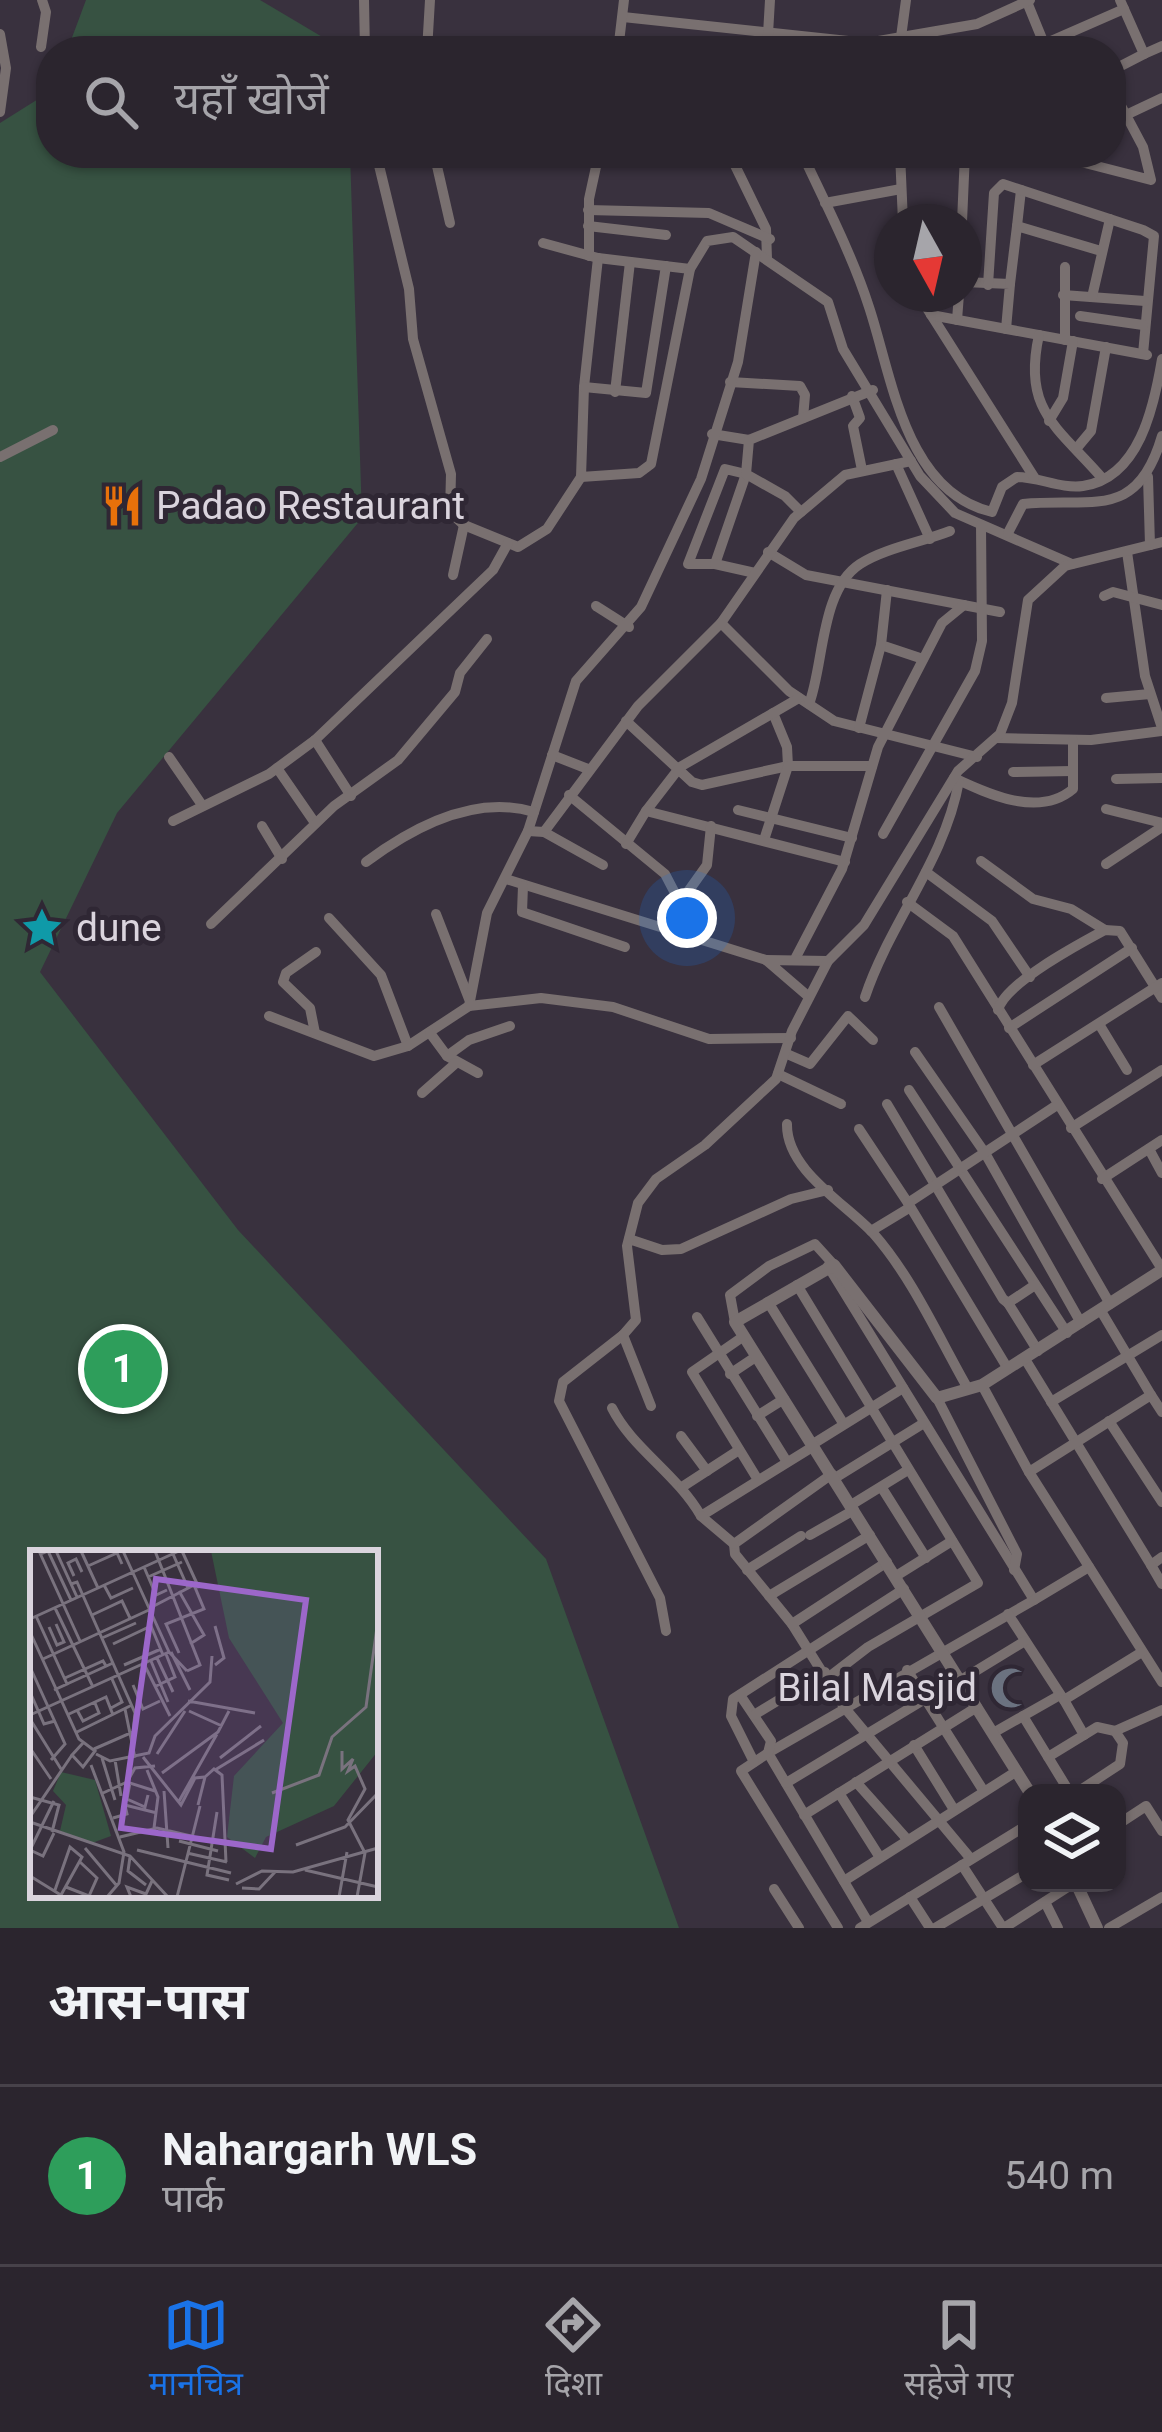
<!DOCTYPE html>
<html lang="hi">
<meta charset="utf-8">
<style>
body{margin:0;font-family:Roboto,"Noto Sans Devanagari",sans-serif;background:#332d36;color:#f1f3f6}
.controls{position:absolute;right:36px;bottom:36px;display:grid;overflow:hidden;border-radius:24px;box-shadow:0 3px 9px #0004}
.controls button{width:108px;height:108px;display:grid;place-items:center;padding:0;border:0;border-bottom:3px solid #47424a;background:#2b252e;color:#f1f3f6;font:60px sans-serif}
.compass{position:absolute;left:874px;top:204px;width:108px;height:108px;border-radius:50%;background:#2b252e;box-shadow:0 3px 9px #0004;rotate:172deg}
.you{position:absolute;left:687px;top:918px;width:42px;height:42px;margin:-30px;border:9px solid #fff;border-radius:50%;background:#1a73e8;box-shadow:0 0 0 18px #1a73e833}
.badge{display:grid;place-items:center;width:78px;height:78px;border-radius:50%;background:#1a73e8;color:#fff;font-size:39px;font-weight:700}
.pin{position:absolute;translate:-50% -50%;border:6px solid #fff;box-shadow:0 3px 12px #0006}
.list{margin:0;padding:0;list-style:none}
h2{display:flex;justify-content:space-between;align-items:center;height:156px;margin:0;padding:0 48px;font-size:51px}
h2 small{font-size:39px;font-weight:400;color:#a6a5aa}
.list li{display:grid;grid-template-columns:78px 1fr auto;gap:36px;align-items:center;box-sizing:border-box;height:180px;padding:0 48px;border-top:3px solid #47424a}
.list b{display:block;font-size:45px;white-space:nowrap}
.list p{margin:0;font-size:39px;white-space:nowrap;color:#a6a5aa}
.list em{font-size:39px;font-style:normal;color:#a6a5aa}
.icon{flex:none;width:66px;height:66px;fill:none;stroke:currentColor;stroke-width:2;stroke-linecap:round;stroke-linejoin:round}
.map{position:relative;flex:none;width:1162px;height:1928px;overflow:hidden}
.search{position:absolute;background:#2b252e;box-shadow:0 3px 9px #0004;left:36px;right:36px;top:36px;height:132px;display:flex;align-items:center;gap:30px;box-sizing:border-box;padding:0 42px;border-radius:48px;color:#a6a5aa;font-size:45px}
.sheet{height:336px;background:#2b252e}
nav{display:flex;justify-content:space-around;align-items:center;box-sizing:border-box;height:168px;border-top:3px solid #47424a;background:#2b252e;font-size:33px;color:#a6a5aa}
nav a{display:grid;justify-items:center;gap:6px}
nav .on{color:#1a73e8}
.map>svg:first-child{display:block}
.green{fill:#375242;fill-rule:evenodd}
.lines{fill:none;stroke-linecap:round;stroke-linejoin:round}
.minor{stroke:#797070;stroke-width:10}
.tertiary{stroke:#797070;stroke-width:12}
.labels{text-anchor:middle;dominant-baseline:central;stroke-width:10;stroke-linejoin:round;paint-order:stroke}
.poi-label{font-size:39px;fill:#dad4dd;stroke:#2f2734;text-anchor:start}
.inset-road{fill:none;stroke:#79727e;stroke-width:3}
.view{fill:#9c67ca;fill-opacity:0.15;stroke:#9c67ca;stroke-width:6}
.inset-edge{fill:none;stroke:#dad4dd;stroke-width:6}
</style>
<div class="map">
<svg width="1162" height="1928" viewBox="0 0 1162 1928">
<rect width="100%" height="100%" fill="#39313e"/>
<g class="green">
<path d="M86 0H260L346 51H67Z"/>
<path d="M51 91V153H350L362 518 117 813 40 972 238 1230 546 1559 679 1928H0V123ZM33 1553H375V1895H33Z"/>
</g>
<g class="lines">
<g class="minor">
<path d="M364 0 365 51"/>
<path d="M1027 2 1047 51"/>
<path d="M623 17 867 43 977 24 1030 0"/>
<path d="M0 34 6 68 0 112"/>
<path d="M901 37 906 0"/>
<path d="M1044 44 1124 9"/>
<path d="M41 47 46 12 42 0"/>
<path d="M965 50V51"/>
<path d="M427 51 430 0"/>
<path d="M618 51 624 0"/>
<path d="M767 51 770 0"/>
<path d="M1144 54 1162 46"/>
<path d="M1111 71 1144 54 1120 0"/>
<path d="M1111 87 1126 115"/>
<path d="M376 153 409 289 413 339 451 474 450 512 464 525 518 547 547 529 581 477"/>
<path d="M434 153 450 223"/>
<path d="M729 153 766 229 767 259"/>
<path d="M802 153C825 203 852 254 869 307 892 376 905 492 992 512L1002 487 1017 477C1039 477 1061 489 1083 486 1139 478 1154 407 1162 359"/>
<path d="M900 153 903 222"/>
<path d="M1046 153 1151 180 1143 147 1126 115 1162 98"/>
<path d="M900 157 947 153"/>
<path d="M825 203 901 189"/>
<path d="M588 210 709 213 770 239"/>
<path d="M962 222 965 153"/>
<path d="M588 226 666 235"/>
<path d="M1017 226 1021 190"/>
<path d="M543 243 598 258 690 269"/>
<path d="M589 256V199L599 153"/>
<path d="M598 258 584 387 581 477 639 473 651 464 690 269 707 241 733 237 828 302 843 349 920 476 955 513 1072 564"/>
<path d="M964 282 1010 284 1006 329"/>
<path d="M1010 284 1017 226 1101 251"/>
<path d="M988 285 994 193 1003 184 1143 230 1154 236 1143 354"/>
<path d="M918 294 1034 477"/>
<path d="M1063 295 1145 301"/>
<path d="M1092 297 1110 219"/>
<path d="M931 315 1147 355"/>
<path d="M1080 316 1143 325"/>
<path d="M957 320 959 294"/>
<path d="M1039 335C1022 411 1058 427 1103 479"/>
<path d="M1065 340V267"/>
<path d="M730 382 800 386 805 395 803 418"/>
<path d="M584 387 646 393 666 266"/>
<path d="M615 392 630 262"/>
<path d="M852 396 860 418 853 426 862 470"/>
<path d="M1049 421 1063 398 1073 341"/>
<path d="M712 434 749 440"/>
<path d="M1076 449 1091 431 1106 347"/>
<path d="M0 457 53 430"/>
<path d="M896 464 930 539"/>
<path d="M725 469 746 474 715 564H688Z"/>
<path d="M1148 477 1150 545"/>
<path d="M801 512 785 496 746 474 749 440 873 390"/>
<path d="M1008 533 1023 504C1092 497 1137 522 1162 436"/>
<path d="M768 552 806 575 1000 612"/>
<path d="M1127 552 1145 676 1162 728"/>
<path d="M715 564 755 573"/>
<path d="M453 575 464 525"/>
<path d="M887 590 881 645 923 659"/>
<path d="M1104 596 1113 592 1162 605"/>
<path d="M596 606 629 627"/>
<path d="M721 623 789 691 834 721 977 757"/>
<path d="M1106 698 1150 694"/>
<path d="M809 704C824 665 820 590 860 564 885 548 922 542 950 531"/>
<path d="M626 721 692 782 702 785 788 766 787 747 773 713"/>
<path d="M859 728 881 645"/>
<path d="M996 738 1091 740 1162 731"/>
<path d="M315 740 351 796"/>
<path d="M552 755 588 769"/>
<path d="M169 757 202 805"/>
<path d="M277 768 315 823"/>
<path d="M1013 772 1073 771"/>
<path d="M954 778C988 794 1039 818 1073 789V740"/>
<path d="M1116 779 1162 778"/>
<path d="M569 795 665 874 699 939"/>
<path d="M1106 809 1162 823"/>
<path d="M738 810 852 838"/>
<path d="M646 811 680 767 799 698"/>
<path d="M173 821 269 774 315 740 493 570 508 543"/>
<path d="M262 826 282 859"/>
<path d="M528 831 576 681 641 607 701 479 738 362 756 252"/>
<path d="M544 832 603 865"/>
<path d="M883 834 975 671 982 641 981 525"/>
<path d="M764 840 788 766H872"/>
<path d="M626 844 646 811 845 862"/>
<path d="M981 861 1033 899 1071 909 1105 930"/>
<path d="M366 862C413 827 474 794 534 812"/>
<path d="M1106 864 1162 827"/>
<path d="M926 872 992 921 1030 977"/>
<path d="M506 879 766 960"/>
<path d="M523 886 522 912 625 947"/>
<path d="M682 900 707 865 711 826"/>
<path d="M907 902 953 936 1162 1269"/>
<path d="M436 914 469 999"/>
<path d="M329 918 381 975 408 1046"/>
<path d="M211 924 334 806 398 760 455 692 460 673 487 639"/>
<path d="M796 957 842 869 878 747 942 623 964 605"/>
<path d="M809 997 766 960 828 961"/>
<path d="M865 997C890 922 945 860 959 781"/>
<path d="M469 1006 487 913 528 831 544 832 638 706 721 623 794 518 845 475 911 461"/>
<path d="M939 1007 1110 1304"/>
<path d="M998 1010C1005 983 1079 944 1105 930L1120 931 1162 998"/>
<path d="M269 1016 374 1056 408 1046 469 1006 541 998 613 1007 709 1039 791 1038"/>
<path d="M1099 1024 1127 1070"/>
<path d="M1009 1028 1132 948"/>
<path d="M315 1033 310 1008 283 982 286 973 316 952"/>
<path d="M430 1033 447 1056 478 1073"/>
<path d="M915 1052 985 1153 1081 1323"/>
<path d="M787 1054 810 1064 848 1016 873 1040"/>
<path d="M447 1056 469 1040 510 1026"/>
<path d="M1033 1065 1162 983"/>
<path d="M778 1074 841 1104"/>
<path d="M909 1090 1067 1333"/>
<path d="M422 1093 456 1063"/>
<path d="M887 1104 1003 1299 1008 1303 1035 1285"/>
<path d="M787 1124C786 1170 845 1203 873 1233 912 1277 938 1336 967 1387"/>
<path d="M1071 1128 1162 1070"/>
<path d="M859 1129 908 1203"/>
<path d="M1149 1149 1162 1173"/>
<path d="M1102 1179 1162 1140"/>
<path d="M871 1231 909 1208"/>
<path d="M629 1239 662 1250 681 1249 791 1199 828 1190"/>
<path d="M828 1266 1034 1600 768 1753 868 1922"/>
<path d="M797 1285 978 1583 868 1647 829 1677"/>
<path d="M768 1302 843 1423"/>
<path d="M1008 1303 1038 1351"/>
<path d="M1101 1311 1151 1395"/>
<path d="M697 1317 787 1462"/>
<path d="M735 1322 730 1295 769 1266 815 1244 834 1265"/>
<path d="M623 1335 563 1382 559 1401 660 1598 666 1631"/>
<path d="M744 1336 692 1372 758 1480"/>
<path d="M1025 1359 1151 1565 1162 1557"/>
<path d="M1008 1369 908 1203 1057 1105"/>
<path d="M730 1374 757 1356"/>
<path d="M982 1385 1029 1472 1162 1682"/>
<path d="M937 1398 1017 1554 1014 1570"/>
<path d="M1051 1402 1162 1335"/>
<path d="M651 1406 623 1335 636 1320 627 1246 638 1203 656 1179 705 1145 776 1079 792 1031 828 961 864 925 958 771 1000 734 1012 703 1028 600 1065 566 1162 542"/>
<path d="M612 1408C632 1448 676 1473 701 1516L814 1446"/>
<path d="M757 1416 784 1399"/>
<path d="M1109 1421 1162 1502"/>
<path d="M681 1436 707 1471"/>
<path d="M813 1444 903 1388"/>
<path d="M1029 1472 1151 1395 1162 1412"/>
<path d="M832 1474 734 1544 735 1554 792 1624 844 1707 971 1859"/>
<path d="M835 1478 924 1423"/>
<path d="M682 1487 739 1450"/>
<path d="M882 1488 926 1558"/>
<path d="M851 1505 908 1470"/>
<path d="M701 1516 734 1544"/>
<path d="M810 1535 854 1510"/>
<path d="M1151 1565 1162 1584"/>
<path d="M747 1570 801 1536"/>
<path d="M896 1576 952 1541"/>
<path d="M769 1596 870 1535"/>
<path d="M1034 1600 1089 1567"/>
<path d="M1008 1614 1064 1700 1142 1652"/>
<path d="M792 1624 887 1562"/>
<path d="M907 1670 983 1790"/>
<path d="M961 1680 1025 1641"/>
<path d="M740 1695 771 1741 768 1753 741 1771 838 1928"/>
<path d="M754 1715 825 1672"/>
<path d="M1023 1716 1070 1793"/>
<path d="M993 1733 1060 1695"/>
<path d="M1084 1735 1097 1727 1115 1731"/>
<path d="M914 1745 953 1808"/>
<path d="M1048 1757 1084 1735 1064 1700"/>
<path d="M754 1762 731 1716 733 1699 904 1589"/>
<path d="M856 1782 906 1838"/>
<path d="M786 1783 925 1699"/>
<path d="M839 1793 879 1856"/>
<path d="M1076 1793 1120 1764 1123 1743 1115 1731 1162 1710"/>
<path d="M804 1815 977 1707"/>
<path d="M1117 1825 1146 1806 1162 1831"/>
<path d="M962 1865 1003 1928"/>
<path d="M844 1881 1017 1771"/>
<path d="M774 1889 799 1928"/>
<path d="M910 1897 930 1928"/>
<path d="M1045 1902 1058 1928"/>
<path d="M860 1928 1027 1825"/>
<path d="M935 1928 1027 1873"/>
<path d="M1004 1928 1074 1883"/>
<path d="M1109 1928 1162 1897"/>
</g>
<g class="tertiary">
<path d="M1030 1793 735 1322 834 1265 937 1398 982 1385 1162 1270"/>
<path d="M1076 1883 1097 1928"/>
</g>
</g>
<defs>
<g id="restaurant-bare" transform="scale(3.24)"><path d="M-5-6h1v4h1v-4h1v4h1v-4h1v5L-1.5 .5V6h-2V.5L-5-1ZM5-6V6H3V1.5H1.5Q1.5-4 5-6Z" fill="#e8710a" stroke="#2f2734" stroke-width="2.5" paint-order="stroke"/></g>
<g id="sight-bare" transform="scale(3.24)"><path d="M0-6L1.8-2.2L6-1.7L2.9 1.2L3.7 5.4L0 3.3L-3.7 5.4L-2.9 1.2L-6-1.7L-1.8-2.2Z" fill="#0f9aa8" stroke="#2f2734" stroke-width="2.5" paint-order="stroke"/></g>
<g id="mosque-bare" transform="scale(3.24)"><path d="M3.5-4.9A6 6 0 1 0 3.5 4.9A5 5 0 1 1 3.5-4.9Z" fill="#6b7280" stroke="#2f2734" stroke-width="2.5" paint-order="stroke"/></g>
</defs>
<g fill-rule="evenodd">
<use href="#restaurant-bare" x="122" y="506"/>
<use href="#sight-bare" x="42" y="928"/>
<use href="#mosque-bare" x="1011" y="1688"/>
</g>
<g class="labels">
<g class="poi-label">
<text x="156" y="506">Padao Restaurant</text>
<text x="76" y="928">dune</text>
<text x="977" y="1688" text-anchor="end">Bilal Masjid</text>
</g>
</g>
<g transform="translate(30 1550)">
<rect width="348" height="348" fill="#39313e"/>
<path d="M181 1H348V201L304 256 236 287 225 308 197 287 204 226 253 173 199 88ZM31 222 65 230 81 286 62 293 30 281 36 255 23 241Z" fill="#375242"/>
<path class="inset-road" d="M9 1 50 91M26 1 47 47M51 1 68 38M93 1 139 102M125 1 170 115 157 121M152 1 169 38M10 4 18 1 41 50M143 4 158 38M58 16 87 3 92 14M114 17 126 45 137 40M44 26 38 13 46 9 52 22M118 27 152 12M41 34 47 32 105 163 103 182 64 199M74 35 81 48 103 38M149 41 174 85 160 94M25 58 63 137M120 58 164 35M62 65 92 51 100 68M6 66 37 134 24 140M0 69 149 1M185 76 194 108 185 115M19 77 27 95 34 92 26 74M0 82 49 189 65 201 53 217 42 205 53 193M72 88 106 73M83 94 121 76 133 105M141 102 160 140M149 103 136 74 174 59 164 35M127 108 143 142M13 109 121 59M121 111 138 152M114 114 140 166M94 115 131 99M0 117 35 194 21 210M35 128 73 111 76 116M37 134 83 113M103 135 113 159 130 151M124 137 145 127 136 104M0 142 14 174 25 171M158 151 225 163M81 158 92 152 82 129M95 159 105 208M47 160 53 171 69 163 65 153M159 161 192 176M39 164 76 147 83 165M0 165 139 102 157 121M0 169 31 219M47 182 102 155M0 198 21 229M312 201V219L323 209 318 221 325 216 335 239 318 270 335 303 327 347M66 204 80 211 119 203 125 186 180 132 182 106M127 204 155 161M113 207 151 255 165 228 175 227 168 255M72 208 85 250M190 208 231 176M85 210 91 246M61 215 94 302 89 333 77 347M117 220 128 247 124 278M185 220 234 190M132 223 188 182 199 161M175 227 184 219 192 225 196 312M97 232 105 218 125 216M100 233 97 249 115 257 118 245M134 241 138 298M73 243 97 232 125 241M242 243 289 225 302 187 336 157 348 70M0 247 29 255 22 282M148 253 187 184M187 262 177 325 199 330M0 267 42 205M83 268 97 264 95 255 127 263M0 272 100 306 138 347M90 287 127 278 161 286M149 291 188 301M266 295 315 277 348 243M55 298 87 336M0 300 24 251M0 300 13 306 24 283M107 300 201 323M157 303 197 312M100 307 98 321 116 335M275 320 348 337M0 326 34 347M206 334 232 321 263 322 348 298M36 337 59 346 67 328 50 312M212 338 229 339 245 322M25 340 40 297 52 307 31 345M101 347 97 337 116 344 122 331M147 347 170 256M309 347 317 302"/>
<path class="view" d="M126 29 276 50 241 299 91 278Z"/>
<rect width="348" height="348" class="inset-edge"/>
</g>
</svg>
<div class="controls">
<button><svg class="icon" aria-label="layers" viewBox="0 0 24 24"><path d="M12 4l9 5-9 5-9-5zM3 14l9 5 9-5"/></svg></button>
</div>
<svg class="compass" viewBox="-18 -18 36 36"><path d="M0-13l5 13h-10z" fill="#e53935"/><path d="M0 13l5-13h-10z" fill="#a6a5aa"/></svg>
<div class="you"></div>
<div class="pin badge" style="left:123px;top:1369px;background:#2e9e5b">1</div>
<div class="search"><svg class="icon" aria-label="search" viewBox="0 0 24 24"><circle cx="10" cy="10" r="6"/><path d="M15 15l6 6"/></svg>यहाँ खोजें</div>
</div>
<section class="sheet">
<h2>आस-पास<small></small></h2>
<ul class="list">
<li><span class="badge" style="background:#2e9e5b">1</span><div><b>Nahargarh WLS</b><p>पार्क</p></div><em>540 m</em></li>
</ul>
</section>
<nav>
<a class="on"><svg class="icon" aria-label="map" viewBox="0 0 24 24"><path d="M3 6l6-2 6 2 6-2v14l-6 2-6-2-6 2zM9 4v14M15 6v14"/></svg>मानचित्र</a>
<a><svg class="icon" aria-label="directions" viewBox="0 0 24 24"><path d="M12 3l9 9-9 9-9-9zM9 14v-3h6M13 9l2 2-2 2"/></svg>दिशा</a>
<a><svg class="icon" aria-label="saved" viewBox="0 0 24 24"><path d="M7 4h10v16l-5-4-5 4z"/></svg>सहेजे गए</a>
</nav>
